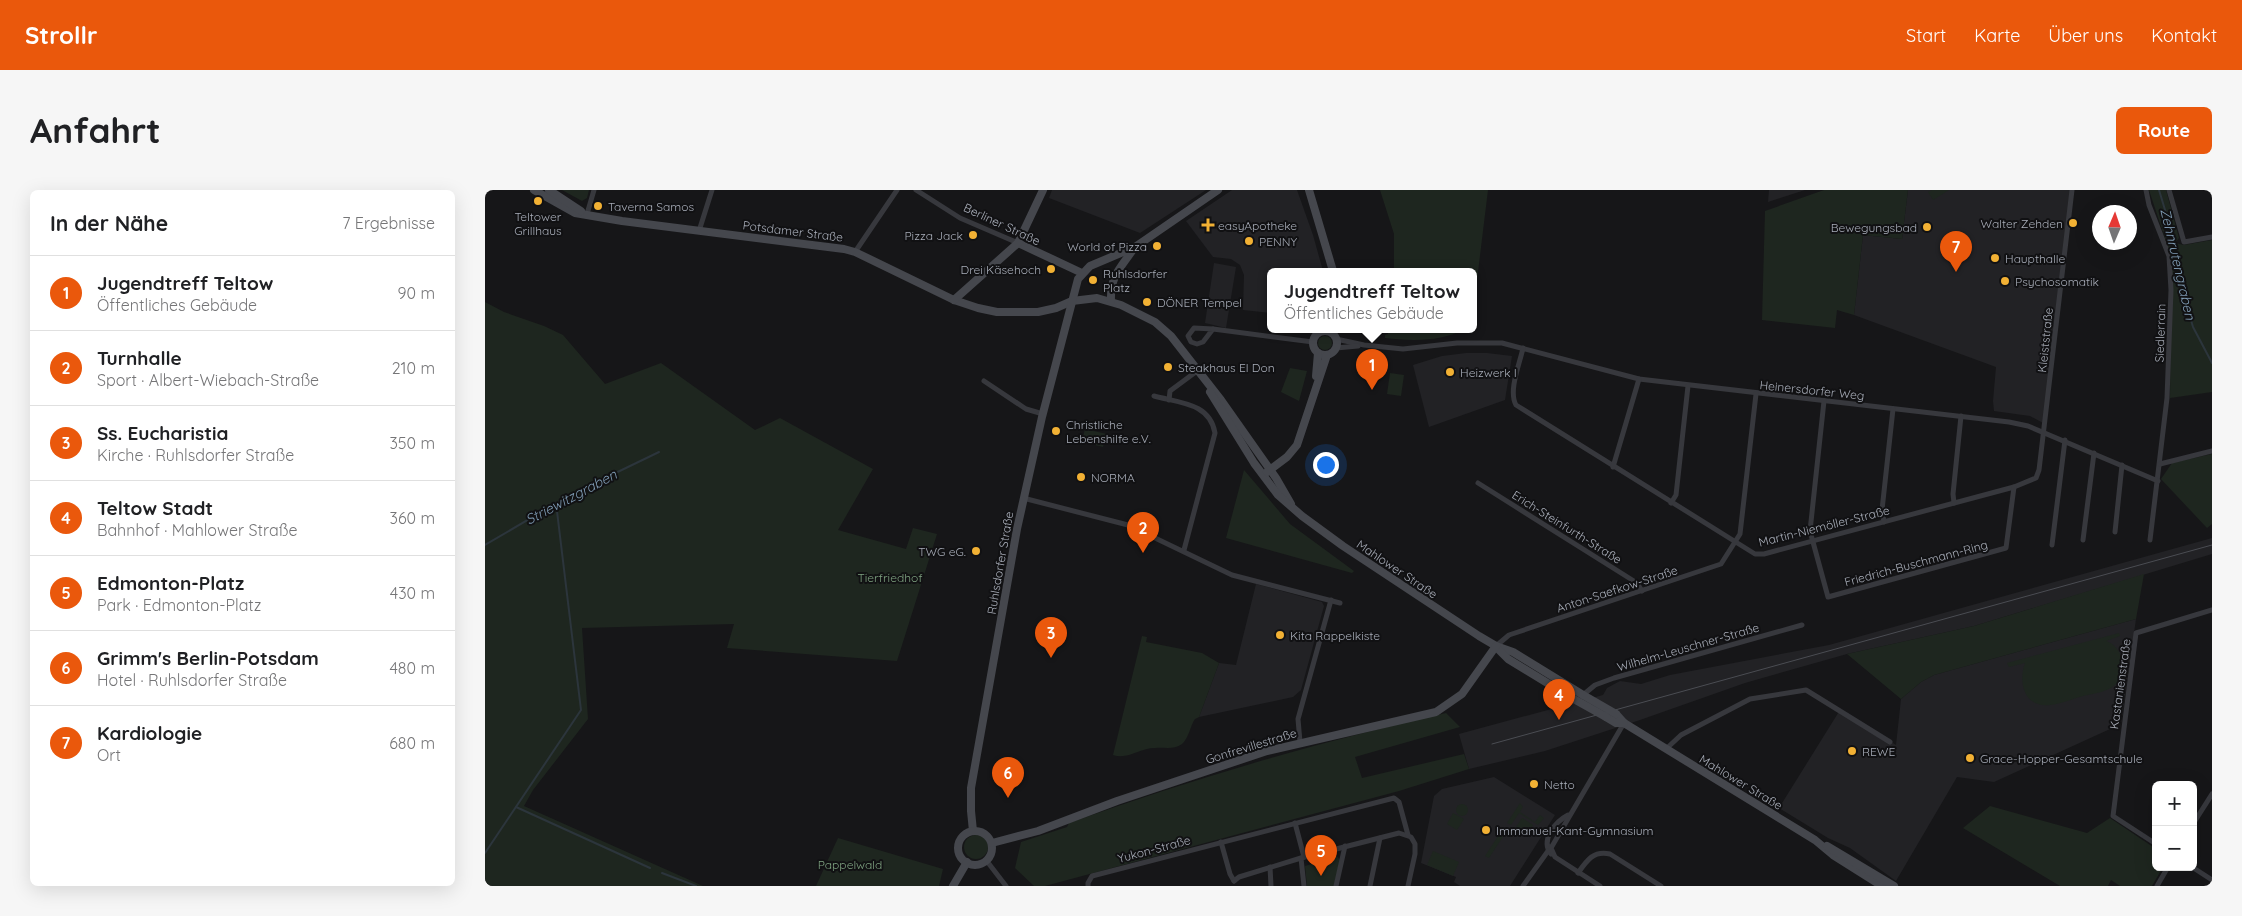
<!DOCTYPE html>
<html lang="de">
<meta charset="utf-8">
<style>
body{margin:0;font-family:Quicksand,sans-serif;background:#f6f6f6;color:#202124}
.controls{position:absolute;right:15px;bottom:15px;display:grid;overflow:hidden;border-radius:8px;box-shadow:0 5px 20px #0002}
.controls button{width:45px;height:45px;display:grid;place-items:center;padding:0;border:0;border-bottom:1px solid #e0e0e0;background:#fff;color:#202124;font:25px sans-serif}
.compass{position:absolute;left:1607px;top:15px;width:45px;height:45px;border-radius:50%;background:#fff;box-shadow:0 5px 20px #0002;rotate:2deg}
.you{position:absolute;left:840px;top:274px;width:18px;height:18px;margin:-12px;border:4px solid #fff;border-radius:50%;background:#1a73e8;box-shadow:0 0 0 8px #1a73e833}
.badge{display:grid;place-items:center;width:32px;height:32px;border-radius:50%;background:#ea580c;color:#fff;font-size:16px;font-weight:700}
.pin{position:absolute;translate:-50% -41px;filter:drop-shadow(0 1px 2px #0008)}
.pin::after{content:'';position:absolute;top:26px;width:18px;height:15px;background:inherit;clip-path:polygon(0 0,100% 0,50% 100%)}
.popup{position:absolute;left:782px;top:78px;width:210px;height:65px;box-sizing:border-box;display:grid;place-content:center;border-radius:8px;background:#fff;filter:drop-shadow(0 1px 4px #0005);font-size:16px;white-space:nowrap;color:#757577}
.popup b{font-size:19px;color:#202124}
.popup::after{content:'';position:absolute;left:50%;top:100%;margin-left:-10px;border:10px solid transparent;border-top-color:#fff}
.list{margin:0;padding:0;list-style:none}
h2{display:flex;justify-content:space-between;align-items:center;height:65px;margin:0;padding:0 20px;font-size:21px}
h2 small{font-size:16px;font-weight:400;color:#757577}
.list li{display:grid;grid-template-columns:32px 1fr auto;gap:15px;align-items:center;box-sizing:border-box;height:75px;padding:0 20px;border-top:1px solid #e0e0e0}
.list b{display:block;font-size:19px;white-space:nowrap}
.list p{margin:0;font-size:16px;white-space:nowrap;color:#757577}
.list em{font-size:16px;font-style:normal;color:#757577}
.map{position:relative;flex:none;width:1727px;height:696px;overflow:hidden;border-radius:8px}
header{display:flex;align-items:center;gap:30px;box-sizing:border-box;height:70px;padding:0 25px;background:#ea580c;color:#fff}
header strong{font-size:24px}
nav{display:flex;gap:28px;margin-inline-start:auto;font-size:18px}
.intro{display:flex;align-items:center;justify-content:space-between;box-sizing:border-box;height:120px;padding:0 30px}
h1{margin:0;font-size:35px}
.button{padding:12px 22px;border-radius:8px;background:#ea580c;color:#fff;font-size:18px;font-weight:700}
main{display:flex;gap:30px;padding:0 30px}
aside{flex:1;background:#fff;border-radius:8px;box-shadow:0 5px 20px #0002}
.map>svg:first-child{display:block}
.built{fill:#222225}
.green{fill:#1e261f}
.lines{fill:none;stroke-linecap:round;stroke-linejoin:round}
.stream{stroke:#2c353c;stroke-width:2}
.street{stroke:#37383d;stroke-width:5}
.secondary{stroke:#45474d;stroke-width:8}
.tram{stroke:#4a4c52;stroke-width:1}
.secondary-bridge{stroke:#45474d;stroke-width:8}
.poi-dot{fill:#f2b134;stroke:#111113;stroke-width:2}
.labels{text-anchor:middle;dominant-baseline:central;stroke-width:4;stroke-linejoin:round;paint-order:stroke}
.poi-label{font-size:12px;fill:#a8adb8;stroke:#111113;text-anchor:start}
.street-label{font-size:12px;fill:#a8adb8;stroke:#111113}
.park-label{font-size:12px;fill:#7fa381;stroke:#111113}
.water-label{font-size:14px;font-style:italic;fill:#7f9bb3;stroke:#111113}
</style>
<header>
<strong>Strollr</strong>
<nav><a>Start</a><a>Karte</a><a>Über uns</a><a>Kontakt</a></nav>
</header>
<div class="intro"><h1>Anfahrt</h1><a class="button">Route</a></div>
<main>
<aside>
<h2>In der Nähe<small>7 Ergebnisse</small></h2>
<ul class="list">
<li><span class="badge">1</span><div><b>Jugendtreff Teltow</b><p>Öffentliches Gebäude</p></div><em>90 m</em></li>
<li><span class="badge">2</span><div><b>Turnhalle</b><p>Sport · Albert-Wiebach-Straße</p></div><em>210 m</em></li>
<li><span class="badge">3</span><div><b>Ss. Eucharistia</b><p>Kirche · Ruhlsdorfer Straße</p></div><em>350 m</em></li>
<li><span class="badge">4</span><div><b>Teltow Stadt</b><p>Bahnhof · Mahlower Straße</p></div><em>360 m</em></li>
<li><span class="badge">5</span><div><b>Edmonton-Platz</b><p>Park · Edmonton-Platz</p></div><em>430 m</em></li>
<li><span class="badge">6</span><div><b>Grimm's Berlin-Potsdam</b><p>Hotel · Ruhlsdorfer Straße</p></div><em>480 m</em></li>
<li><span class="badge">7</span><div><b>Kardiologie</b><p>Ort</p></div><em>680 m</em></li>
</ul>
</aside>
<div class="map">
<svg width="1727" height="696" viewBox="0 0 1727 696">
<rect width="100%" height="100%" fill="#161618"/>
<g class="built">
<path d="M567 0H721L655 43 564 8Z"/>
<path d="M747 0H812L828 45 838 81H786V123L758 120 759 85 755 75 746 69 728 67 701 31Z"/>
<path d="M1284 0H1320L1283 12Z"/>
<path d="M1423 0H1587L1560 234 1545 226 1509 221 1508 211 1511 177 1369 125 1378 45 1417 49Z"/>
<path d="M729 73 751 77 741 138 720 133Z"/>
<path d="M981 163H1002L1027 166 1020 210 944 237 928 175 957 166Z"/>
<path d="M1727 348V364L1489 436 1362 464 1260 493 1155 530 1060 561 984 579 974 544 1118 505 1122 498 1135 491 1156 494 1185 485 1344 455Z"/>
<path d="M771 394 837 412 839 416 816 500 808 507 714 527 734 473 751 475Z"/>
<path d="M1651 429 1636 534 1509 592 1472 587 1411 691 1365 658 1343 648 1294 618 1355 520 1411 555 1416 509 1436 492 1449 485Z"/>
<path d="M1009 587 1070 625 1025 696H975L969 692 971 687 936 673 949 606 957 599Z"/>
</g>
<g class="green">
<path d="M77 0H104L102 8 97 11Z"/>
<path d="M895 0H1003L988 123V81H909V44Z"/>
<path d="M1339 0H1423L1417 49 1378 45 1369 125 1352 120 1350 138 1277 130 1280 21Z"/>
<path d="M1447 0H1464L1448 10 1443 2Z"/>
<path d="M1664 0H1681L1694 48 1690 53 1699 55 1727 50V202L1685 208 1686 100 1681 56 1689 53 1681 51Z"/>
<path d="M0 112 19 122 59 136 78 145 120 194 176 173 270 240 295 228 388 279 353 340 421 359 428 338 452 344 412 471 242 458 249 434 97 438 103 529 48 600 39 616 218 696H0Z"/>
<path d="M902 139H979C958 152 925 151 900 148V145L903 144Z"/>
<circle cx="840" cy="153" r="7"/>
<path d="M805 178 822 181 814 211 796 202Z"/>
<path d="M905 183 919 185 916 206 902 204Z"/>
<path d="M600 239 622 244 618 257 610 255 611 251 598 247Z"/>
<path d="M1727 264V334L1722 338 1676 289 1687 273Z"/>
<path d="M759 280 805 334 869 381 867 383 741 348Z"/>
<path d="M1659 384 1651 429 1449 485 1436 492 1416 509 1362 464 1489 436Z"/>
<path d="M1634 443 1635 446 1621 451C1628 453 1633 459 1636 466 1639 474 1639 485 1633 492 1625 502 1610 503 1598 506 1587 509 1576 514 1565 515 1539 518 1533 492 1540 473L1524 477 1522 473Z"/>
<path d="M657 446 662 447 661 452 717 463 734 473 714 527 710 529C705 536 704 548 697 554 689 560 680 557 670 558 655 558 643 570 628 565Z"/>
<path d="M961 523 975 537 870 567 877 588 979 564 984 579 914 601 560 696H549L530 678 536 652 582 637 584 633C708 589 833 552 961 523Z"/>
<path d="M1035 613 1038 617 1035 622 1050 632 1055 625 1059 628 1053 635 1034 623 1026 635 1022 633Z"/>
<circle cx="977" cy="620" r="6"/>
<path d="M1505 616 1602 643 1625 628 1671 659V677H1678L1667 696H1635L1626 690 1623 696H1575L1478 638Z"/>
<path d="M968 623 979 629 972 640 962 634Z"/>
<path d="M1037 628 1048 635 1043 643 1031 637Z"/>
<path d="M1017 640 1021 642 1004 668 1000 666Z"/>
<circle cx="491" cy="657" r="12"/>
<path d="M353 648 458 679 454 696H331Z"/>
<path d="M948 661 974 672 968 686 942 675Z"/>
<path d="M852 666 855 670 849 696H822L820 676Z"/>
</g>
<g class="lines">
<g class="stream">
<path d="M1674 0 1690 53 1699 106 1708 137 1727 173"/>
<path d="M0 355 85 305 174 262"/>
<path d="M31 617 165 678"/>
<path d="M0 663 96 520 71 313"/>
<path d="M177 683 211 696"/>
</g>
<g class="street">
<path d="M431 0 475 28 533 53"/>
<path d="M1661 0 1664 15 1684 66 1686 100 1682 208 1665 350"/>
<path d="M1684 0 1699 52 1727 47"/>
<path d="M102 24 109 0"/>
<path d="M214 41 227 0"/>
<path d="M370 62 412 0"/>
<path d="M709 138 728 139 718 152 712 154 706 152 703 146Z"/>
<path d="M728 139 828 152"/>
<path d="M851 149 879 155 918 159 972 153H1017L1154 189 1524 232 1543 236 1673 291"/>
<path d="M851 158 873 156"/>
<path d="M1038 158C1035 173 1023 201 1031 215L1270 364H1279L1529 297 1551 288 1554 280 1587 0"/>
<path d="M499 191 541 219 558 224"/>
<path d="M669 206C695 213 725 213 730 243L699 360"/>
<path d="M684 210 685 201 712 181"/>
<path d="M1339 211 1325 341 1343 407 1521 358 1529 297"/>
<path d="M1675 274 1727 261"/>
<path d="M1128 277 1154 189"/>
<path d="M993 293 1152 393 1157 401"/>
<path d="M538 308 643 335 747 385 855 413"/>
<path d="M1186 313 1191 305 1203 196"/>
<path d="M1469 313 1468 304 1476 226"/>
<path d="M1399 332 1397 320 1408 219"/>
<path d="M1630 342 1637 275"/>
<path d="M1598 350 1609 263"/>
<path d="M1567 355 1580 250"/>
<path d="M1011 456 1024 445 1236 374 1255 344 1271 204"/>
<path d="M1098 505 1110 495 1129 488 1317 435"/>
<path d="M815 552 813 529 846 410"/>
<path d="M1181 559 1196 545 1265 509 1321 500 1405 552"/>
<path d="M810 633 819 667"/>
<path d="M1708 634 1727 604"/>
<path d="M736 652 745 684 749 691"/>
<path d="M1671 654 1628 626 1651 443 1727 420"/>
<path d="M1066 664C1055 650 1070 632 1083 625"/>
<path d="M816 668 819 696"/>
<path d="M501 670 521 696"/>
<path d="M785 677 786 696"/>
<path d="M1707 677 1727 690"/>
<path d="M1093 683C1102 670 1109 660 1125 664L1176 696"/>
<path d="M749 691 754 687 816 668 914 643 926 647 930 654V664L923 696"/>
<path d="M603 696V693L607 686 909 608 914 612 923 645"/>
<path d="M851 696 860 656"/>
<path d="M885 696 895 648"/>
<path d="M1038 696 1063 661"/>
<path d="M1115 696 1070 667 1066 658 1139 533"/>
<path d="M1672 696 1683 677"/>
</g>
<g class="secondary">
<path d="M49 0 90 23 137 31 359 59 370 62 469 110 493 118 512 122H553L571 118 587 111 612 108 636 115 670 132 686 146 736 210 791 288 806 314"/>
<path d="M64 0 96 21"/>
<path d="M824 0 848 81"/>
<path d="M533 53 597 83"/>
<path d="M469 110 533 53 558 0"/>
<path d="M626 111C625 85 636 78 649 58"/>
<circle cx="840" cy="153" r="12"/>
<path d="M831 186 833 163"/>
<path d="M725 202 769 273 793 305 817 326 858 356 994 446 1011 456 1028 462 1098 505"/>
<path d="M782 282 802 267 812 255 842 165"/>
<path d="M1012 458 1023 469 1087 508"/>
<path d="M1131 524 1139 533 1330 650 1348 665 1397 696"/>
<path d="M1121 527 1131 533H1139"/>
<path d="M488 641 486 621V598L532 339 557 227 593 89 605 76 650 57 733 0"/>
<circle cx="490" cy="658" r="17"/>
<path d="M507 653 553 641 632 611 782 561 951 522 977 504 1011 456"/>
<path d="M1342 656 1409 696"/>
<path d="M468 696 482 672"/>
</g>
<path class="tram" d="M1007 554 1727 355"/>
<g class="secondary-bridge">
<path d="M1098 505 1131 524"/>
<path d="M1087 508 1121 527"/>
</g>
</g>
<g class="poi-dot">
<circle cx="53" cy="11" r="5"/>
<circle cx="113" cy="16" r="5"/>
<circle cx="1588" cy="33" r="5"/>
<path d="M720.5 27.5h5v5h5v5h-5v5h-5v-5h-5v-5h5z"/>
<circle cx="1442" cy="37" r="5"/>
<circle cx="488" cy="45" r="5"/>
<circle cx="764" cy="51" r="5"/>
<circle cx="672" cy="56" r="5"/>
<circle cx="1510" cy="68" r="5"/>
<circle cx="566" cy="79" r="5"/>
<circle cx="608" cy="90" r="5"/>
<circle cx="1520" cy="91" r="5"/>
<circle cx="662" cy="112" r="5"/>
<circle cx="683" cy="177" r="5"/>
<circle cx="965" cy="182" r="5"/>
<circle cx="571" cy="241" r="5"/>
<circle cx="596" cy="287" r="5"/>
<circle cx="491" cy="361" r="5"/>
<circle cx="795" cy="445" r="5"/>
<circle cx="1367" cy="561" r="5"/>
<circle cx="1485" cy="568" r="5"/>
<circle cx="1049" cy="594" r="5"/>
<circle cx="1001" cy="640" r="5"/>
</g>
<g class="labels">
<g class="poi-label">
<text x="123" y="16">Taverna Samos</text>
<text x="53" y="26" text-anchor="middle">Teltower<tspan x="53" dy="14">Grillhaus</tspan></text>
<text x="1578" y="33" text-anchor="end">Walter Zehden</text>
<text x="733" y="35">easyApotheke</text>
<text x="1432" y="37" text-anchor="end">Bewegungsbad</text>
<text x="478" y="45" text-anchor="end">Pizza Jack</text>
<text x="774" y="51">PENNY</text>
<text x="662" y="56" text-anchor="end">World of Pizza</text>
<text x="1520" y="68">Haupthalle</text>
<text x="556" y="79" text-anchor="end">Drei Käsehoch</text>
<text x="618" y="83">Ruhlsdorfer<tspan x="618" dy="14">Platz</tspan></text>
<text x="1530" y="91">Psychosomatik</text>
<text x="672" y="112">DÖNER Tempel</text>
<text x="693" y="177">Steakhaus El Don</text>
<text x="975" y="182">Heizwerk I</text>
<text x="581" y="234">Christliche<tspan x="581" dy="14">Lebenshilfe e.V.</tspan></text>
<text x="606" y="287">NORMA</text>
<text x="481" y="361" text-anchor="end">TWG eG.</text>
<text x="805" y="445">Kita Rappelkiste</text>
<text x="1377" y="561">REWE</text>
<text x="1495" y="568">Grace-Hopper-Gesamtschule</text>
<text x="1059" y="594">Netto</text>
<text x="1011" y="640">Immanuel-Kant-Gymnasium</text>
</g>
<g class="street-label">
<text transform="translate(517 34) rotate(25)">Berliner Straße</text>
<text transform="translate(308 41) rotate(7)">Potsdamer Straße</text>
<text transform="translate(1675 143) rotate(-88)">Siedlerrain</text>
<text transform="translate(1560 150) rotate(-84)">Kleiststraße</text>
<text transform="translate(1327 200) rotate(6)">Heinersdorfer Weg</text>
<text transform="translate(1339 336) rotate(-14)">Martin-Niemöller-Straße</text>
<text transform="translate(1082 337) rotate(32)">Erich-Steinfurth-Straße</text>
<text transform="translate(515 373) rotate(-80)">Ruhlsdorfer Straße</text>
<text transform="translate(1431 373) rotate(-15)">Friedrich-Buschmann-Ring</text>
<text transform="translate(912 379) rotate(34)">Mahlower Straße</text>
<text transform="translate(1132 399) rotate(-18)">Anton-Saefkow-Straße</text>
<text transform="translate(1203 457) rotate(-16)">Wilhelm-Leuschner-Straße</text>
<text transform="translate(1635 494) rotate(-82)">Kastanienstraße</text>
<text transform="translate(766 556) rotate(-17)">Gonfrevillestraße</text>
<text transform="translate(1256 592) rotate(31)">Mahlower Straße</text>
<text transform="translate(669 659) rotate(-15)">Yukon-Straße</text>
</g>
<g class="park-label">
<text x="405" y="387">Tierfriedhof</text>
<text x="365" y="674">Pappelwald</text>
</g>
<g class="water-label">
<text transform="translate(1693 74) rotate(77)">Zehnrutengraben</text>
<text transform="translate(86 307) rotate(-28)">Striewitzgraben</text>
</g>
</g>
</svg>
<div class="controls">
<button>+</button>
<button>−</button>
</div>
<svg class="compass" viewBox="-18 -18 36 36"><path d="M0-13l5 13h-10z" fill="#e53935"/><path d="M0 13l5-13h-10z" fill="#757577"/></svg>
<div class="you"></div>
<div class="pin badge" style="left:887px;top:200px">1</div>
<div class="popup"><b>Jugendtreff Teltow</b>Öffentliches Gebäude</div>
<div class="pin badge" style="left:658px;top:363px">2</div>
<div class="pin badge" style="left:566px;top:468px">3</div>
<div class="pin badge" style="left:1074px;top:530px">4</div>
<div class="pin badge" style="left:836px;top:686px">5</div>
<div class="pin badge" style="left:523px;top:608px">6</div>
<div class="pin badge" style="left:1471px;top:82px">7</div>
</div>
</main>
